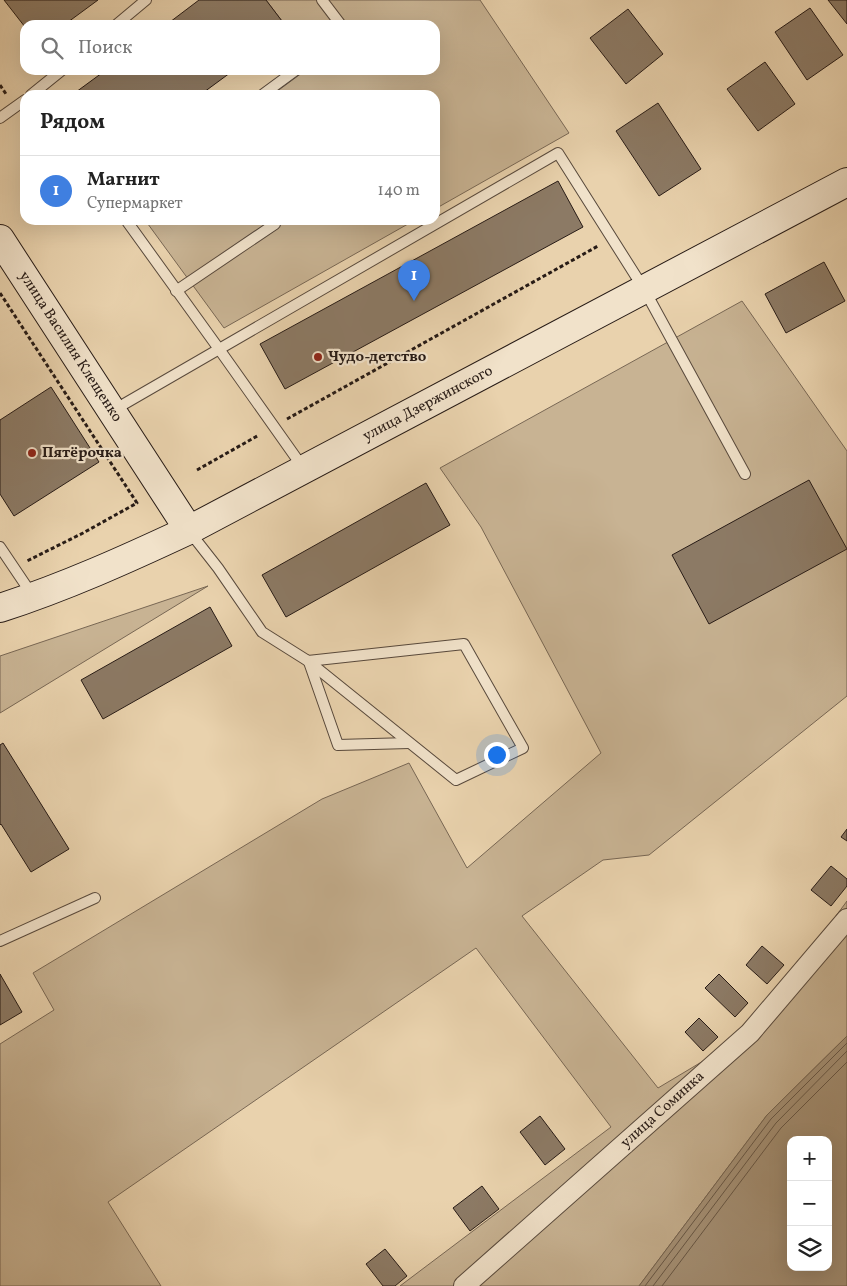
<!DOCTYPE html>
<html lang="ru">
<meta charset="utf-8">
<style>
body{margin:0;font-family:Vollkorn,serif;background:#f6f6f6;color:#222}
.controls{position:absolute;right:15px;bottom:15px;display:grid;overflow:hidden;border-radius:10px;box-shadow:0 5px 20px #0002}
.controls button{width:45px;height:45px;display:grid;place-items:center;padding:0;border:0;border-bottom:1px solid #e0e0e0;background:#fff;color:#222;font:25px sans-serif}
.you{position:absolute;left:496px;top:754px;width:18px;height:18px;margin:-12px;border:4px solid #fff;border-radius:50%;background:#1a73e8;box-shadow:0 0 0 8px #1a73e833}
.badge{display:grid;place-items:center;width:32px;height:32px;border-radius:50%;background:#ea580c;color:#fff;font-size:16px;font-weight:700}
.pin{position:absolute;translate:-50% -41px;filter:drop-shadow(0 1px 2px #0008)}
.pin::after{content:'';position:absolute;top:26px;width:18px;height:15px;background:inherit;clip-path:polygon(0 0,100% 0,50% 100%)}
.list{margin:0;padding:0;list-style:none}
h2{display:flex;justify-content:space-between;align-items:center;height:65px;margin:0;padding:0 20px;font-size:21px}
h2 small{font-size:16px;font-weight:400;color:#767676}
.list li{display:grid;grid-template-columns:32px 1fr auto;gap:15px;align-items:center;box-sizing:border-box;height:70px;padding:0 20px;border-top:1px solid #e0e0e0}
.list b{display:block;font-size:19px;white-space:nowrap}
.list p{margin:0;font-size:16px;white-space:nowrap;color:#767676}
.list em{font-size:16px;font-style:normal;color:#767676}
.icon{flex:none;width:28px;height:28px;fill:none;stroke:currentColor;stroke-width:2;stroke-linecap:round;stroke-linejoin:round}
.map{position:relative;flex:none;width:847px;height:1286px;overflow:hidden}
.search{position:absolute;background:#fff;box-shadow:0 5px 20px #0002;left:20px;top:20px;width:420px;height:55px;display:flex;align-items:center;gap:12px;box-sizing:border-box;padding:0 18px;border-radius:15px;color:#767676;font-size:19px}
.panel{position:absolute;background:#fff;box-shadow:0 5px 20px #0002;left:20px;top:90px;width:420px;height:135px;border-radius:15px}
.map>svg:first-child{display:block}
.green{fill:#c8b393;stroke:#786754}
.water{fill:#a7947a;stroke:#746452;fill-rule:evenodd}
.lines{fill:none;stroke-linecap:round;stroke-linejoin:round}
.shore{stroke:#675848;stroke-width:1}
.building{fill:#8c7a65;stroke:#271b16}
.lane-casing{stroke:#58493c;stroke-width:12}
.street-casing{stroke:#58493c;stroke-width:22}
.secondary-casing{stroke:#271b16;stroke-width:30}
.path{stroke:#271b16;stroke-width:3;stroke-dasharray:4 2.5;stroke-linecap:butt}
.lane{stroke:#f1e2ca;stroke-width:10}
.street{stroke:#f1e2ca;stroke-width:20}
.secondary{stroke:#f1e2ca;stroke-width:28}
.poi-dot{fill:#8f2418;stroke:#f1e2ca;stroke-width:2}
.labels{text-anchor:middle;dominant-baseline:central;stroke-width:4.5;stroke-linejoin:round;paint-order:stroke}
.street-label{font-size:15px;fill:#271b16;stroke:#f1e2ca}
.poi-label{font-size:15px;font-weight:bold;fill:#271b16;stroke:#f1e2ca;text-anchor:start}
</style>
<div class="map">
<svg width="847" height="1286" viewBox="0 0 847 1286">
<rect width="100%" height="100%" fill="#e9d2ad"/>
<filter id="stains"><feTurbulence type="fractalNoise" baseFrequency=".004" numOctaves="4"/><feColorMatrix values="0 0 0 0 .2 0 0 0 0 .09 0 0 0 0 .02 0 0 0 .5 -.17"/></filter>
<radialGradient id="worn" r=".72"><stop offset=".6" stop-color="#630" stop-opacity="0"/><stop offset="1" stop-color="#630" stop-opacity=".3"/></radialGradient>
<g class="green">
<path d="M266 0H480L569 133 435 209V95H272L306 70H435V25H285Z"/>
<path d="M145 220H415L224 328Z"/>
<path d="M742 301 847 451V696L649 855 603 860 522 916 658 1088 750 1033 847 901V1036L767 1115 639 1286H400L611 1127 476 948 108 1202 161 1286H0V1044L54 1010 33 973 322 799 409 763 467 868 601 753 481 527 440 468Z"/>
<path d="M208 586 0 713V656Z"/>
</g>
<path class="water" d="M847 1036V1286H639L767 1115ZM791 1140H828V1267H791Z"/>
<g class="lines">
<g class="shore">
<path d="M645 1286 771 1119 847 1043"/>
<path d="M653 1286 776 1123 847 1051"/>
<path d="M662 1286 781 1128 847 1062"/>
</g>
</g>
<g class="building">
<path d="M4 0H98L64 25H25V27Z"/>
<path d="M199 0H266L285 25H166Z"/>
<path d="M828 0H847V24Z"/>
<path d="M810 8 843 55 807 80 775 32Z"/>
<path d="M628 9 663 54 626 84 590 38Z"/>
<path d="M765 62 795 104 758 131 727 89Z"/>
<path d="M106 70H234L200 95H78L76 92Z"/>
<path d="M658 103 701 169 659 196 616 131Z"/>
<path d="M558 181 583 227 285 389 260 344Z"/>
<path d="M824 262 845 301 786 333 765 294Z"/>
<path d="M51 387 99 462 14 516 0 494V420Z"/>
<path d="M809 480 847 549 709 624 672 555Z"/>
<path d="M426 483 450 525 286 617 262 575Z"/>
<path d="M210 607 232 646 103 719 81 680Z"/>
<path d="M3 743 69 849 31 872 1 824 0 825V745Z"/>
<path d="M847 829V841L841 837Z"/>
<path d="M831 866 847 879V886L831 906 811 890Z"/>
<path d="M762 946 784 965 767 984 746 965Z"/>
<path d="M0 974 22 1012 0 1025Z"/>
<path d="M719 974 748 1003 735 1017 705 988Z"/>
<path d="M699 1018 718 1037 703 1051 685 1032Z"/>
<path d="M540 1116 565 1149 545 1165 520 1132Z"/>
<path d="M482 1186 499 1209 470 1231 453 1208Z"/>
<path d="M385 1249 407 1276 395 1286H383L366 1264Z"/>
</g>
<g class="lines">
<g class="lane-casing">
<g id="lane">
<path d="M322 0 341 25"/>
<path d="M116 25 146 0"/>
<path d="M31 95 62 70"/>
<path d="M262 95 296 70"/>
<path d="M0 118 25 100"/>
<path d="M126 220 219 349 304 469"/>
<path d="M176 291 275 224"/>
<path d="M112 411 558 153 644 289 745 474"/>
<path d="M189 531 218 568 262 632 308 661 464 644 523 748 456 780 308 661"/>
<path d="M0 547 33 596"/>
<path d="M309 662 338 745 409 743"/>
<path d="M0 941 95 898"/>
</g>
</g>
<g class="street-casing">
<path id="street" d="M464 1286 750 1033 847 919"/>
</g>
<g class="secondary-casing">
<g id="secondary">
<path d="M0 239 189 530"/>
<path d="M0 608C65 587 127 559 189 530L847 182"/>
</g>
</g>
<g class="path">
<path d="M0 85 6 94"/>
<path d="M0 293 137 503 83 533 27 561"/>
<path d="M287 419 598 246"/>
<path d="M197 470 259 435"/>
</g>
<use href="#lane" class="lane"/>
<use href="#street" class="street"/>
<use href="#secondary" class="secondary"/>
</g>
<g class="poi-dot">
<circle cx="318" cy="357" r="5"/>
<circle cx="32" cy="453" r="5"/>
</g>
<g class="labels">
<g class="street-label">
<text transform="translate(70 347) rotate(57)">улица Василия Клещенко</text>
<text transform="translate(428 404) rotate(-28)">улица Дзержинского</text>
<text transform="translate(663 1110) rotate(-42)">улица Соминка</text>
</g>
<g class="poi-label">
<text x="328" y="357">Чудо-детство</text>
<text x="42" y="453">Пятёрочка</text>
</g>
</g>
<rect width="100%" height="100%" filter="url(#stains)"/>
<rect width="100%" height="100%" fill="url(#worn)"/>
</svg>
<div class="controls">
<button>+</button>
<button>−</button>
<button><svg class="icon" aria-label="layers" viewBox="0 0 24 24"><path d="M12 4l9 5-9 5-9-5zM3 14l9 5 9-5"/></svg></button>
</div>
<div class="you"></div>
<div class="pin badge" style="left:414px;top:301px;background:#3f7fe0">1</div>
<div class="search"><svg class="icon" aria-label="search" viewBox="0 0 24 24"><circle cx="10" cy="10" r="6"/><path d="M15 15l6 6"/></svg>Поиск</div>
<section class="panel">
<h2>Рядом<small></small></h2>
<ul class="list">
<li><span class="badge" style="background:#3f7fe0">1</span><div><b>Магнит</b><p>Супермаркет</p></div><em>140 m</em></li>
</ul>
</section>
</div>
